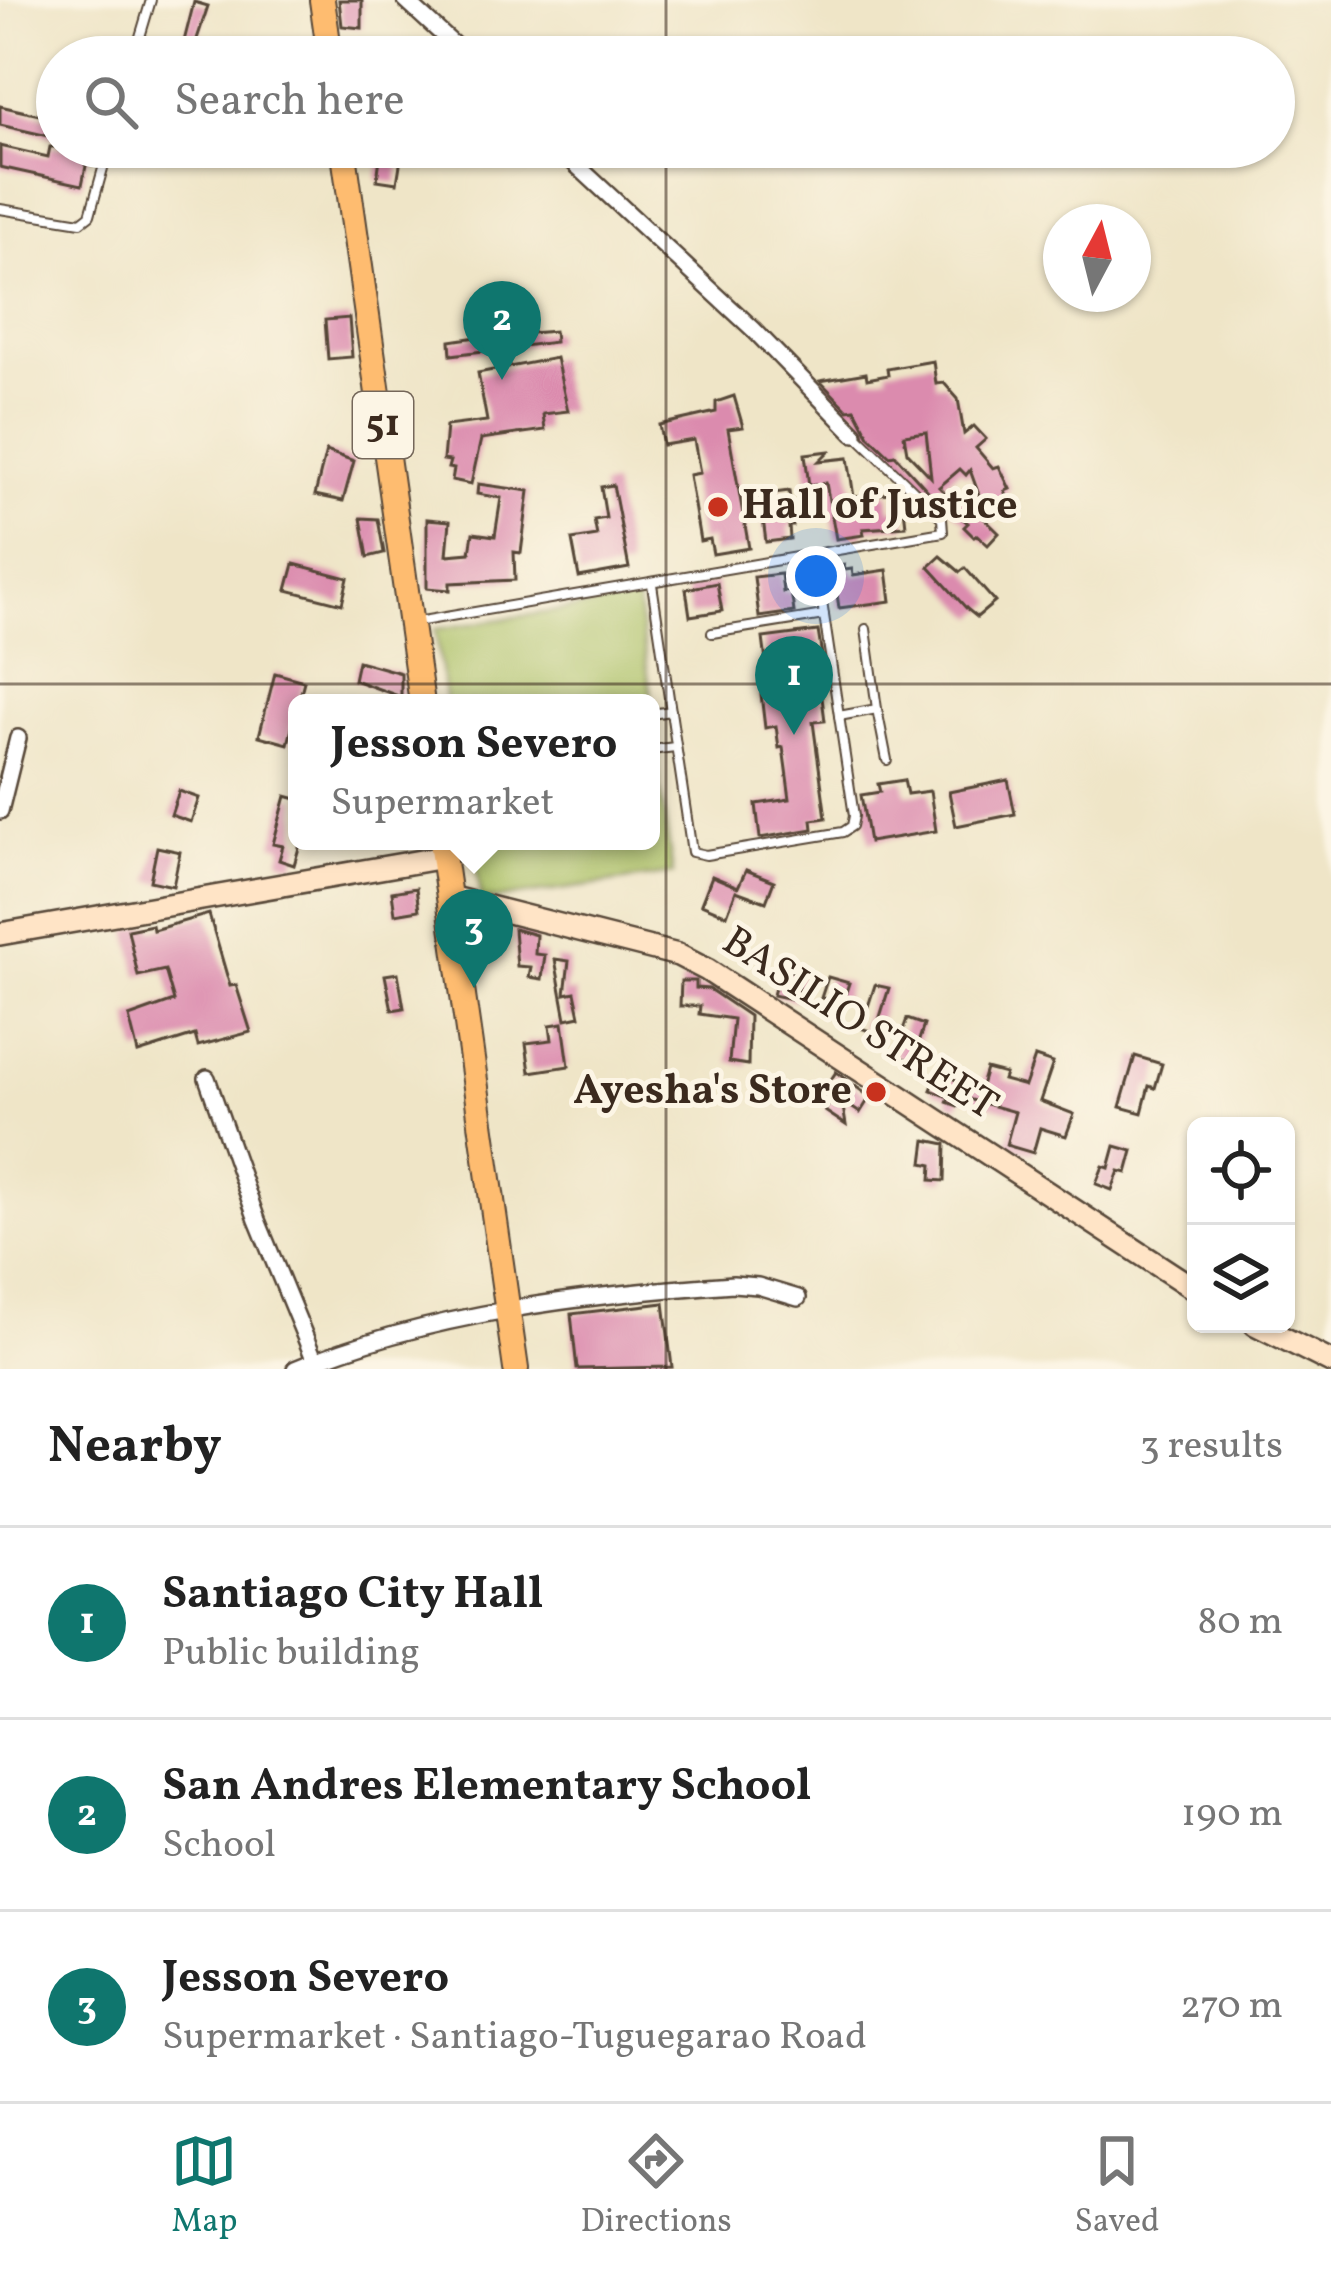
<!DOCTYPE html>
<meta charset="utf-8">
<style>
body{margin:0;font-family:Vollkorn,serif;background:#f2f2f2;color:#222}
.controls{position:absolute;right:36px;bottom:36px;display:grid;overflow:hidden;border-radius:18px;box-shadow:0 3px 9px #0004}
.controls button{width:108px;height:108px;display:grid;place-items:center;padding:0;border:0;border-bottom:3px solid #e0e0e0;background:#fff;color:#222;font:60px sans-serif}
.compass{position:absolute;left:1043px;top:204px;width:108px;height:108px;border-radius:50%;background:#fff;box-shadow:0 3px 9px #0004;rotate:7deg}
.you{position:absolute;left:816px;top:576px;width:42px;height:42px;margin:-30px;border:9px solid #fff;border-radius:50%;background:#1a73e8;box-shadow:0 0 0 18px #1a73e833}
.badge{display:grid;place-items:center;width:78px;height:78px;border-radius:50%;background:#0f766e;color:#fff;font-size:39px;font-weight:700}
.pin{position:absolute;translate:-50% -99px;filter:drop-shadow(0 3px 6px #0008)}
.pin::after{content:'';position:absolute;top:63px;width:42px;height:36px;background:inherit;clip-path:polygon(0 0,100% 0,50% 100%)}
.popup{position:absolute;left:288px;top:694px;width:372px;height:156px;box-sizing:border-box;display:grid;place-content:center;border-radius:18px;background:#fff;filter:drop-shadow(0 3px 9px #0005);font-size:39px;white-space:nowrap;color:#767676}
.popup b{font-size:45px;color:#222}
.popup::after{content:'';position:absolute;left:50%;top:100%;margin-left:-24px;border:24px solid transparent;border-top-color:#fff}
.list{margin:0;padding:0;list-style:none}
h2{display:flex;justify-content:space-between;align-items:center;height:156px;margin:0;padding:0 48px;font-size:51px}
h2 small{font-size:39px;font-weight:400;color:#767676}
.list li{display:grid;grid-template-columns:78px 1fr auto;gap:36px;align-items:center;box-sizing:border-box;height:192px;padding:0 48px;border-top:3px solid #e0e0e0}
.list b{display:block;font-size:45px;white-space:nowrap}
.list p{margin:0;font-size:39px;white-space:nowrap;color:#767676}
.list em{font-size:39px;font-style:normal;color:#767676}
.icon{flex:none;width:66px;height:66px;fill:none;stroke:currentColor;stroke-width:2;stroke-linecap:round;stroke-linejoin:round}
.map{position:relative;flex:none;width:1331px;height:1369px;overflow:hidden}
.search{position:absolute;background:#fff;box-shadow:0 3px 9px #0004;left:36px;right:36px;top:36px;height:132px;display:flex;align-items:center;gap:30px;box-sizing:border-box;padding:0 42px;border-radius:66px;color:#767676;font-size:45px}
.sheet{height:732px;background:#fff}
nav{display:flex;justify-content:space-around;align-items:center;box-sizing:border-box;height:168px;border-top:3px solid #e0e0e0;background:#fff;font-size:33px;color:#767676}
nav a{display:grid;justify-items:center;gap:6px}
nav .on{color:#0f766e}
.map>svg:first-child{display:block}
.green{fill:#aac065;stroke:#727542;stroke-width:3}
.building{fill:#db8bae;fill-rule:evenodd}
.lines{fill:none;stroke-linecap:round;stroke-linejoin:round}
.lane-casing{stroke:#564637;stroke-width:12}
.street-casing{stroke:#564637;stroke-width:20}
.secondary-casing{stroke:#564637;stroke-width:26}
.primary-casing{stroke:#564637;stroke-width:28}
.lane{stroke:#fff;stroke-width:8}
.street{stroke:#fff;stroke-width:15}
.secondary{stroke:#ffe4c6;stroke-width:21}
.primary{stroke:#febc70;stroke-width:24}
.grid{fill:none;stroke:#3b2a1e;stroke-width:3;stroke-opacity:0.55}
.poi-dot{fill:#c8321e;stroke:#fcf5e5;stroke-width:4.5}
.labels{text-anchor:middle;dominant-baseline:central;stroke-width:10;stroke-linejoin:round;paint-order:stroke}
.shield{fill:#fcf5e5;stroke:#75675a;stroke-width:3}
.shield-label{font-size:39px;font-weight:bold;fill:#3b2a1e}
.poi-label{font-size:42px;font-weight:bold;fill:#3b2a1e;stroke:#fcf5e5;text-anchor:start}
.street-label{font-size:42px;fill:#3b2a1e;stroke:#fcf5e5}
</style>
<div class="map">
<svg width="1331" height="1369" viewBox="0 0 1331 1369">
<rect width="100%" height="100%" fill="#fcf5e5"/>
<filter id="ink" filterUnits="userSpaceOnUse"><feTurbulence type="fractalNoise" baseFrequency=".00833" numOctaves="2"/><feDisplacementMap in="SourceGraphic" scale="24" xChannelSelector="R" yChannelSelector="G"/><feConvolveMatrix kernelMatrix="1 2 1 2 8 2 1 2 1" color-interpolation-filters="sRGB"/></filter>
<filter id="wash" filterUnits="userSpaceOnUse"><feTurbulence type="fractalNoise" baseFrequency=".004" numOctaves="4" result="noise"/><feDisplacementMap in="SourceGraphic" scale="48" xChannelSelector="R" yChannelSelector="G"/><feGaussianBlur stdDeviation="2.7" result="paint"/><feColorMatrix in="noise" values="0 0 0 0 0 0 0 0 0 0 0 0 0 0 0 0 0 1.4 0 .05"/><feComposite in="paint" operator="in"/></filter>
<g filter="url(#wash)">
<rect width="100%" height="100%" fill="#efe5c7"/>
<g class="green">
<path d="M637 599 652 701 446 703 435 629Z"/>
<path d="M651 760H656L673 874 481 901 472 841H651Z"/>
</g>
<g id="blocks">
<g class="building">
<path d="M339 0H362V28L342 26Z"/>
<path d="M194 2 208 6 196 42 241 53V57H199L181 53Z"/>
<path d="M0 106 57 119V138L0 125Z"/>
<path d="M0 146 48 157 50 147H90L82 185 0 167Z"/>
<path d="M389 150 402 152 397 183 377 180 380 158 388 159Z"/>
<path d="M349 318 352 357 328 359 325 320Z"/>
<path d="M530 329V333L554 331 555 342 451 355 450 341Z"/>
<path d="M556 358 568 411 543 414 545 430 481 439 471 484 452 480 454 469 448 468 450 461 443 460 446 426 487 421 478 373Z"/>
<path d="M933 361 936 384 944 383 958 399 964 434 974 426 986 439 976 448 993 468 999 466 1010 489 1005 491 1011 508 987 517 970 470 966 475 960 469 939 487 948 496 940 504 895 455 890 456 869 436 855 409 848 410 820 381 866 373 867 379 888 375 887 369ZM926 432 931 477 907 452 904 435Z"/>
<path d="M734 396 743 427 728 429 749 548 713 554 710 539 700 541 689 475 700 473 694 440 663 445 659 425 716 412V402Z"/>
<path d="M326 451 354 461 343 501 315 495Z"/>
<path d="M829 451 819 461 848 458 854 497 889 493 891 510 904 508 906 526 863 529 864 535 836 539 826 483 809 486 805 454Z"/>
<path d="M478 484 529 491 521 553 514 552 515 580 450 583V590L427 588V519L450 521 447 555 470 553 473 533 495 536 501 498 477 494Z"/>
<path d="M613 485 629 568 579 577 572 540 597 536 594 520 606 518 601 487Z"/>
<path d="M789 491 793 526H789L790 539 766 542 760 495Z"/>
<path d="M962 497 999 533 988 545 977 535 974 537 964 527 968 523 951 509Z"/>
<path d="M361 518 378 519 384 553 368 557Z"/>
<path d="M941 556 960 572 965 568 995 602 977 617 967 609 929 567Z"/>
<path d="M294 564 348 578 342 604 287 590Z"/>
<path d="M844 565 845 570 852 569 853 575 887 570 891 601 839 608 833 566Z"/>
<path d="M781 574 783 592 791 591 794 612 759 617 754 577Z"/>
<path d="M717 583 722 611 690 616 686 589Z"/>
<path d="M818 631 826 681 820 682 825 721 813 722 826 818 812 820 813 829 760 838 756 804 790 799 783 747 779 748 776 726 765 728 761 694 770 693 763 638Z"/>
<path d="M358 661 401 673V697L354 680Z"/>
<path d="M275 673 304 681 288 744 259 736Z"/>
<path d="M904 780 907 794 930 791 936 831 869 842 861 795 880 792 878 784Z"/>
<path d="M1008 780 1015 814 956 826 949 792Z"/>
<path d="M179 791 199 798 191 822 171 815Z"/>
<path d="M286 796 297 799V841H301L294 865 279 860 283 846 273 844Z"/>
<path d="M157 847 180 852 173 886 150 881Z"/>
<path d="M746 870 774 881 766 902 736 891 727 915 701 904 712 876 738 887Z"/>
<path d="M416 888 419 910 395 914 392 892Z"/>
<path d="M209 914 230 986 236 985 251 1032 198 1046 195 1035 138 1053 129 1017 174 1001 165 970 138 976 128 930 152 925 153 930Z"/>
<path d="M514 929 536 935 535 954 545 955 542 979 529 977 531 967 517 966Z"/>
<path d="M555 959 569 961 565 994 575 992 580 1016 566 1019Z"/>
<path d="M780 969 802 974 796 1000 773 995Z"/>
<path d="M398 973 404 1008 392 1010 385 975Z"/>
<path d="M828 977 849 983 843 1001 821 998Z"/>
<path d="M681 981H696V988L709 989 749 1016 748 1065 729 1062 733 1019 699 1014 700 1006H680Z"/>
<path d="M875 985 889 988 875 1033 861 1028Z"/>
<path d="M907 1019 924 1025 912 1061 894 1055Z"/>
<path d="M563 1023 569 1066 530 1072 526 1043 552 1040 550 1025Z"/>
<path d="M1135 1056 1162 1064 1155 1088 1149 1086 1142 1113 1120 1107Z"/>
<path d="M1035 1057 1053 1063 1040 1101 1074 1114 1066 1136 1040 1128 1033 1153 1006 1145 1015 1112 961 1097 958 1106 947 1102 949 1097 931 1090 938 1073 980 1089 986 1069 1005 1074 1003 1080 1025 1086Z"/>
<path d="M836 1072 870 1097 860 1113 842 1101 846 1125 825 1111 832 1099 822 1093Z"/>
<path d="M926 1140 946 1144 945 1181 931 1180 932 1165 923 1163Z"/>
<path d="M1115 1146 1133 1151 1127 1173 1119 1171 1112 1190 1096 1184 1103 1166 1109 1168Z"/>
<path d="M664 1303 672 1367 577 1369 571 1314Z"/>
</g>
</g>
</g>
<g filter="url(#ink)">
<use href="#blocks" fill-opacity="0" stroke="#564637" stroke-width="3"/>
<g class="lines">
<g class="lane-casing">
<g id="lane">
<path d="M134 57 151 0"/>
<path d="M0 209 81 222 90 215 109 147"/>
<path d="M652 584 692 852 706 855 843 832 852 826 854 816 815 555"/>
<path d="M416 622 943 532 942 518 856 435"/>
<path d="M712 633 824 615"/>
<path d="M877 709 887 760"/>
<path d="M651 714 671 711"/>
<path d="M839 716 877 709 866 629"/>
<path d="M651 750 675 747"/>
</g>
</g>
<g class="street-casing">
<g id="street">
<path d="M405 0 467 57"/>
<path d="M557 147 753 329 855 434"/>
<path d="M0 811 18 738"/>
<path d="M207 1078 257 1220 315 1361"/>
<path d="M295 1369C427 1313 591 1294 733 1284L758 1286 798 1298"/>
</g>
</g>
<g class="secondary-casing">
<g id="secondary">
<path d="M449 897 678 955 707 970 1196 1290"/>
<path d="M0 934 444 857"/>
<path d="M1255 1324 1331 1362"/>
</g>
</g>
<g class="primary-casing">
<g id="primary">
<path d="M322 0 330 57"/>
<path d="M343 147 422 703"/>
<path d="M441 841 516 1369"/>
</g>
</g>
<use href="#lane" class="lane"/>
<use href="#street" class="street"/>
<use href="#secondary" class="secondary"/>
<use href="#primary" class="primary"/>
</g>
</g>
<path class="grid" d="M666 0V57M666 147V1369M0 684H1331"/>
<g class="poi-dot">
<circle cx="718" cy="507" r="12"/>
<circle cx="876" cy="1092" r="12"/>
</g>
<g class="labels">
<rect class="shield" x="353" y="392" width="60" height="66" rx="9"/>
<g class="shield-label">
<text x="383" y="425">51</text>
</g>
<g class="poi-label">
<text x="742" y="507">Hall of Justice</text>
<text x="852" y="1092" text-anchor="end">Ayesha's Store</text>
</g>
<g class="street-label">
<text transform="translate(859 1025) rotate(33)">BASILIO STREET</text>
</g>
</g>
</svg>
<div class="controls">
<button><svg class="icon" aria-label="locate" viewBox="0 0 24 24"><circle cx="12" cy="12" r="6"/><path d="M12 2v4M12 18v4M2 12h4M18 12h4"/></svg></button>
<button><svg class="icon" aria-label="layers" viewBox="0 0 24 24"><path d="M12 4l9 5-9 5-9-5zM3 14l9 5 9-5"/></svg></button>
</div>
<svg class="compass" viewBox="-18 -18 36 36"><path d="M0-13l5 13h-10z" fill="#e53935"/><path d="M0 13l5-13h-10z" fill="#767676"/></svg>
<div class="you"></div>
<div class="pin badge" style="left:794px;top:735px">1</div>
<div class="pin badge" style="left:502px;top:380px">2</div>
<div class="pin badge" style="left:474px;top:988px">3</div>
<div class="popup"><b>Jesson Severo</b>Supermarket</div>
<div class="search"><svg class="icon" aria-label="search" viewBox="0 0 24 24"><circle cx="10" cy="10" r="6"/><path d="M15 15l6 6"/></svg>Search here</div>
</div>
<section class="sheet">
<h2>Nearby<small>3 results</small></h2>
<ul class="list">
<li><span class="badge">1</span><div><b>Santiago City Hall</b><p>Public building</p></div><em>80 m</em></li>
<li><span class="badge">2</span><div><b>San Andres Elementary School</b><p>School</p></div><em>190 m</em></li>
<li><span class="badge">3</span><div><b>Jesson Severo</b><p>Supermarket · Santiago-Tuguegarao Road</p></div><em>270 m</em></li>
</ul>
</section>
<nav>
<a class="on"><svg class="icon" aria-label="map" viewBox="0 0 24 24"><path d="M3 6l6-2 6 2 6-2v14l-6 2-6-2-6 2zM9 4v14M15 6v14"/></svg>Map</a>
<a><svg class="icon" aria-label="directions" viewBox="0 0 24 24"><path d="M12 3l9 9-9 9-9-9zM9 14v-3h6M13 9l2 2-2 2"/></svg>Directions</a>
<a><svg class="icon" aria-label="saved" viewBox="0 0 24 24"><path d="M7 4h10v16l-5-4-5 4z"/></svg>Saved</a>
</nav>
